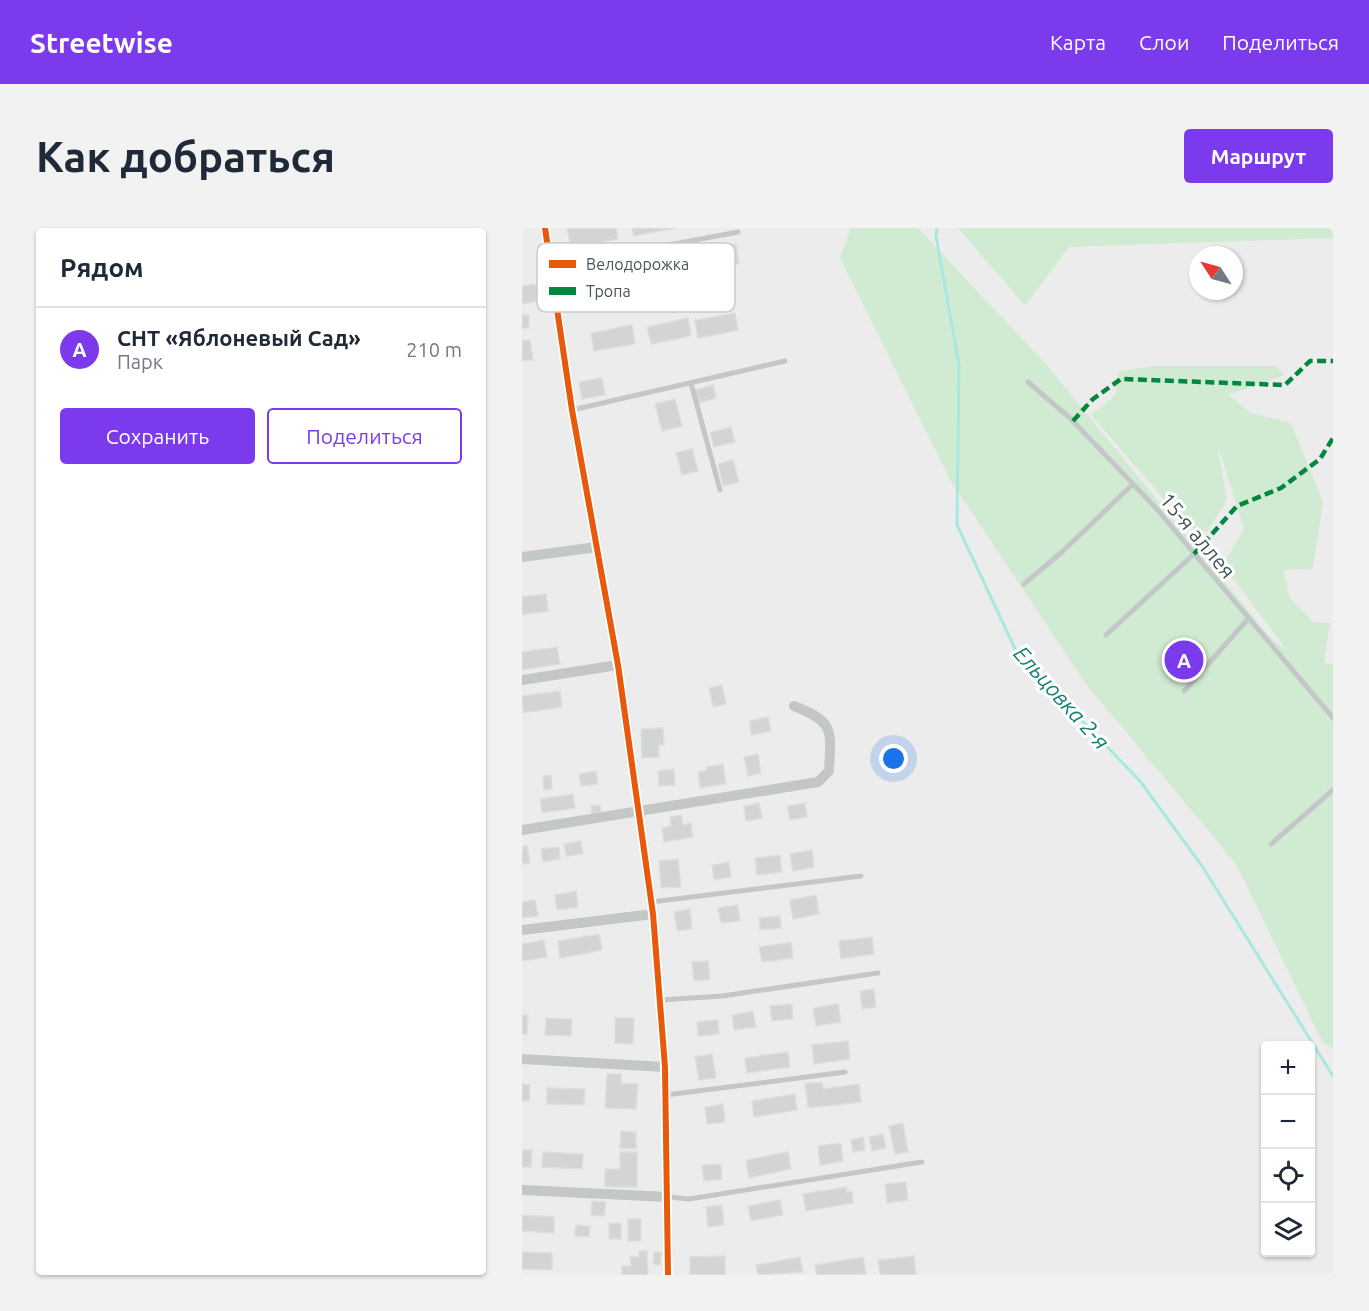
<!DOCTYPE html>
<html lang="ru">
<meta charset="utf-8">
<style>
body{margin:0;font-family:Ubuntu,sans-serif;background:#f2f2f3;color:#1f2937}
.controls{position:absolute;right:18px;bottom:18px;display:grid;overflow:hidden;border-radius:6px;box-shadow:0 2px 4px #0004}
.controls button{width:54px;height:54px;display:grid;place-items:center;padding:0;border:0;border-bottom:2px solid #e0e1e3;background:#fff;color:#1f2937;font:30px sans-serif}
.compass{position:absolute;left:667px;top:18px;width:54px;height:54px;border-radius:50%;background:#fff;box-shadow:0 2px 4px #0004;rotate:306deg}
.you{position:absolute;left:372px;top:531px;width:21px;height:21px;margin:-15px;border:4px solid #fff;border-radius:50%;background:#1a73e8;box-shadow:0 0 0 9px #1a73e833}
.badge{display:grid;place-items:center;width:39px;height:39px;border-radius:50%;background:#7c3aed;color:#fff;font-size:20px;font-weight:700}
.pin{position:absolute;translate:-50% -50%;border:3px solid #fff;box-shadow:0 2px 6px #0006}
.list{margin:0;padding:0;list-style:none}
h2{display:flex;justify-content:space-between;align-items:center;height:78px;margin:0;padding:0 24px;font-size:26px}
h2 small{font-size:20px;font-weight:400;color:#747a83}
.list li{display:grid;grid-template-columns:39px 1fr auto;gap:18px;align-items:center;box-sizing:border-box;height:84px;padding:0 24px;border-top:2px solid #e0e1e3}
.list b{display:block;font-size:22px;white-space:nowrap}
.list p{margin:0;font-size:20px;white-space:nowrap;color:#747a83}
.list em{font-size:20px;font-style:normal;color:#747a83}
.actions{display:flex;gap:12px;padding:18px 24px}
.actions a{flex:1;padding:14px 0;border:2px solid #7c3aed;border-radius:6px;text-align:center;font-size:21px;color:#7c3aed}
.actions .main{background:#7c3aed;color:#fff}
.icon{flex:none;width:33px;height:33px;fill:none;stroke:currentColor;stroke-width:2;stroke-linecap:round;stroke-linejoin:round}
.map{position:relative;flex:none;width:811px;height:1047px;overflow:hidden;border-radius:6px}
header{display:flex;align-items:center;gap:36px;box-sizing:border-box;height:84px;padding:0 30px;background:#7c3aed;color:#fff}
header strong{font-size:28px}
nav{display:flex;gap:33px;margin-inline-start:auto;font-size:21px}
.intro{display:flex;align-items:center;justify-content:space-between;box-sizing:border-box;height:144px;padding:0 36px}
h1{margin:0;font-size:42px}
.button{padding:15px 27px;border-radius:6px;background:#7c3aed;color:#fff;font-size:21px;font-weight:700}
main{display:flex;gap:36px;padding:0 36px}
aside{flex:1;background:#fff;border-radius:6px;box-shadow:0 2px 4px #0004}
.map>svg:first-child{display:block}
.green{fill:#d1ebd2}
.lines{fill:none;stroke-linecap:round;stroke-linejoin:round}
.stream{stroke:#a8e8e0;stroke-width:3}
.building{fill:#d3d4d4;stroke:#dededf;stroke-width:1.5}
.lane{stroke:#c3c7c8;stroke-width:5}
.street{stroke:#c3c7c8;stroke-width:10}
.quiet{stroke:#00873e;stroke-width:4.5;stroke-dasharray:9 4.5;stroke-linecap:butt}
.cycleway-casing{stroke:#fff;stroke-width:10}
.cycleway{stroke:#e8590c;stroke-width:6}
.labels{text-anchor:middle;dominant-baseline:central;stroke-width:6;stroke-linejoin:round;paint-order:stroke}
.street-label{font-size:21px;fill:#455557;stroke:#fff}
.water-label{font-size:22px;font-style:italic;fill:#138073;stroke:#fff}
.key{fill:#fff;stroke:#c7cccd;stroke-width:1.5}
.key-label{font-size:16px;fill:#455557}
</style>
<header>
<strong>Streetwise</strong>
<nav><a>Карта</a><a>Слои</a><a>Поделиться</a></nav>
</header>
<div class="intro"><h1>Как добраться</h1><a class="button">Маршрут</a></div>
<main>
<aside>
<h2>Рядом<small></small></h2>
<ul class="list">
<li><span class="badge">A</span><div><b>СНТ «Яблоневый Сад»</b><p>Парк</p></div><em>210 m</em></li>
</ul>
<div class="actions"><a class="main">Сохранить</a><a>Поделиться</a></div>
</aside>
<div class="map">
<svg width="811" height="1047" viewBox="0 0 811 1047">
<rect width="100%" height="100%" fill="#edecec"/>
<g class="green">
<path d="M329 0H396L523 135 748 409 766 424 701 337 722 301 695 215 705 272 685 304 666 299 569 187 593 168 597 143 631 138H753L763 147 706 167 729 185 769 195 801 274 791 341 761 342 768 370 791 394 808 395 802 435 811 436V821L800 813 714 636 563 455 428 252 318 30Z"/>
<path d="M436 0H811V10L547 19 503 78Z"/>
</g>
<g class="lines">
<path class="stream" d="M415 0 414 8 437 137 435 297 495 425 618 553 680 638 811 848"/>
</g>
<g class="building">
<path d="M45 0H94L96 11 49 20Z"/>
<path d="M110 0H154L112 8Z"/>
<path d="M214 16 217 36 175 44 171 24Z"/>
<path d="M14 56 17 73 0 76V58Z"/>
<path d="M213 85 216 102 176 110 173 92Z"/>
<rect x="0" y="87" width="7" height="13"/>
<path d="M166 90 169 108 129 116 125 99Z"/>
<path d="M110 97 113 116 72 123 69 105Z"/>
<path d="M8 112 11 132 0 133V113Z"/>
<path d="M80 150 83 167 60 171 57 154Z"/>
<path d="M191 157 194 170 177 175 173 162Z"/>
<path d="M153 171 160 198 140 203 133 176Z"/>
<path d="M209 199 213 214 192 219 188 205Z"/>
<path d="M170 221 176 243 160 247 154 225Z"/>
<path d="M211 232 217 254 201 258 196 236Z"/>
<path d="M24 366 26 383 0 387V369Z"/>
<path d="M35 419 38 436 0 442V424Z"/>
<path d="M200 457 204 476 191 479 187 460Z"/>
<path d="M38 463 40 479 1 485 0 468Z"/>
<path d="M246 489 249 503 230 507 227 493Z"/>
<path d="M141 500 142 517H137V529L120 530 119 501Z"/>
<path d="M236 526 239 545 226 548 222 529Z"/>
<path d="M201 536 204 556 178 560 176 544 185 542 184 539Z"/>
<path d="M152 541 153 557 137 558 136 543Z"/>
<path d="M74 543 76 556 59 558 57 546Z"/>
<path d="M29 547 30 561 22 562 21 548Z"/>
<path d="M51 566 53 580 20 585 18 571Z"/>
<path d="M237 575 240 590 224 593 222 578Z"/>
<path d="M283 575 285 589 268 592 265 578Z"/>
<path d="M78 577 79 584 70 585 69 578Z"/>
<path d="M159 587 161 597 169 595 171 609 142 614 140 600 149 598 148 589Z"/>
<path d="M59 613 61 626 44 628 42 616Z"/>
<path d="M5 618 8 635 0 636V619Z"/>
<path d="M37 619 38 631 21 634 19 621Z"/>
<path d="M290 622 292 639 271 643 268 626Z"/>
<path d="M258 627 260 644 235 647 233 630Z"/>
<path d="M156 631 159 659 139 660 137 633Z"/>
<path d="M207 634 209 649 192 652 190 637Z"/>
<path d="M54 663 56 679 35 682 33 667Z"/>
<path d="M294 667 297 686 271 691 268 672Z"/>
<path d="M13 672 16 688 0 690V674Z"/>
<path d="M216 677 218 693 199 695 196 680Z"/>
<path d="M168 681 170 701 155 703 152 684Z"/>
<path d="M258 688 259 700 238 702 237 690Z"/>
<path d="M77 706 80 722 38 730 36 713Z"/>
<path d="M350 709 352 726 319 731 317 713Z"/>
<path d="M22 712 25 729 0 733V716Z"/>
<path d="M269 714 271 730 240 734 237 719Z"/>
<path d="M186 733 188 751 172 753 170 734Z"/>
<path d="M352 761 354 779 340 781 338 763Z"/>
<path d="M270 776 271 791 250 793 248 778Z"/>
<path d="M316 776 319 794 294 798 291 780Z"/>
<path d="M231 783 234 799 212 802 210 787Z"/>
<path d="M0 787H6L5 806H0Z"/>
<path d="M24 790 50 791 49 808 23 807Z"/>
<path d="M93 790H112L111 816 93 815Z"/>
<path d="M196 792 197 806 176 808 175 794Z"/>
<path d="M326 813 328 831 292 836 290 817Z"/>
<path d="M266 824 268 839 225 845 223 830Z"/>
<path d="M190 826 194 850 177 852 173 829Z"/>
<path d="M85 846H99V855L116 856 114 881 83 880Z"/>
<path d="M300 854 301 861 337 856 339 874 286 880 283 856Z"/>
<path d="M0 856 8 857 7 873H0Z"/>
<path d="M25 860 63 861 62 877 25 876Z"/>
<path d="M273 866 275 882 232 889 230 873Z"/>
<path d="M201 876 203 894 185 896 183 879Z"/>
<path d="M381 895 386 924 373 926 367 898Z"/>
<path d="M99 903 114 904V921L98 920Z"/>
<path d="M361 906 364 920 350 923 347 909Z"/>
<path d="M341 909 343 922 331 924 329 912Z"/>
<path d="M319 915 321 933 298 937 296 918Z"/>
<path d="M0 922H10L9 939H0Z"/>
<path d="M21 924 61 926 60 941 20 939Z"/>
<path d="M98 924H115V959H83V941H98Z"/>
<path d="M266 924 269 941 227 950 224 932Z"/>
<path d="M199 936 200 951 182 953 180 937Z"/>
<path d="M384 954 386 972 365 975 363 956Z"/>
<path d="M324 959 325 964 330 963 331 975 284 983 281 966Z"/>
<path d="M258 972 261 987 229 993 226 978Z"/>
<path d="M70 973 84 974 82 988 69 987Z"/>
<path d="M200 977 202 997 186 999 184 979Z"/>
<path d="M0 987 32 989V1005L0 1003Z"/>
<rect x="106" y="991" width="13" height="22"/>
<rect x="87" y="995" width="12" height="16"/>
<path d="M54 997 68 998 67 1009 53 1008Z"/>
<path d="M117 1023H125L126 1047H100V1038H109L108 1029H117Z"/>
<path d="M0 1024 30 1025V1042L0 1041Z"/>
<path d="M132 1024 139 1025 138 1037 131 1036Z"/>
<path d="M203 1028V1047H168V1029Z"/>
<path d="M392 1028 394 1047H358L356 1032Z"/>
<path d="M278 1029 281 1044 236 1047 234 1037Z"/>
<path d="M341 1029 344 1046 295 1047 293 1037Z"/>
</g>
<g class="lines">
<g class="lane">
<path d="M29 39 216 4"/>
<path d="M506 154 548 190 633 279 811 490"/>
<path d="M169 155 198 262"/>
<path d="M50 182 263 133"/>
<path d="M502 356 541 323 610 257"/>
<path d="M584 407 672 326"/>
<path d="M662 463 726 391"/>
<path d="M749 616 811 562"/>
<path d="M129 674 339 648"/>
<path d="M138 772 200 768 356 745"/>
<path d="M144 867 323 844"/>
<path d="M146 969 167 971 400 934"/>
</g>
<g class="street">
<path d="M23 0 50 182 96 437 131 686 143 839 146 1047"/>
<path d="M0 329 75 319"/>
<path d="M0 452 96 437"/>
<path d="M0 602 296 554 307 543C309 502 313 494 272 478"/>
<path d="M0 702 131 686"/>
<path d="M0 831 143 839"/>
<path d="M0 962 146 969"/>
</g>
<g class="quiet">
<path d="M551 193 571 171 599 151 763 157 788 133H811"/>
<path d="M672 326 715 278 759 260 798 231 811 210"/>
</g>
<g class="cycleway-casing">
<path id="cycleway" d="M23 0 50 182 96 437 131 686 143 839 146 1047"/>
</g>
<use href="#cycleway" class="cycleway"/>
</g>
<g class="labels">
<g class="street-label">
<text transform="translate(676 307) rotate(50)">15-я аллея</text>
</g>
<g class="water-label">
<text transform="translate(540 469) rotate(48)">Ельцовка 2-я</text>
</g>
</g>
<rect x="15" y="15" width="198" height="69" rx="9" class="key"/>
<rect x="27" y="32" width="27" height="8" fill="#e8590c"/>
<rect x="27" y="59" width="27" height="8" fill="#00873e"/>
<g class="key-label">
<text x="64" y="42">Велодорожка</text>
<text x="64" y="69">Тропа</text>
</g>
</svg>
<div class="controls">
<button>+</button>
<button>−</button>
<button><svg class="icon" aria-label="locate" viewBox="0 0 24 24"><circle cx="12" cy="12" r="6"/><path d="M12 2v4M12 18v4M2 12h4M18 12h4"/></svg></button>
<button><svg class="icon" aria-label="layers" viewBox="0 0 24 24"><path d="M12 4l9 5-9 5-9-5zM3 14l9 5 9-5"/></svg></button>
</div>
<svg class="compass" viewBox="-18 -18 36 36"><path d="M0-13l5 13h-10z" fill="#e53935"/><path d="M0 13l5-13h-10z" fill="#747a83"/></svg>
<div class="you"></div>
<div class="pin badge" style="left:662px;top:432px">A</div>
</div>
</main>
